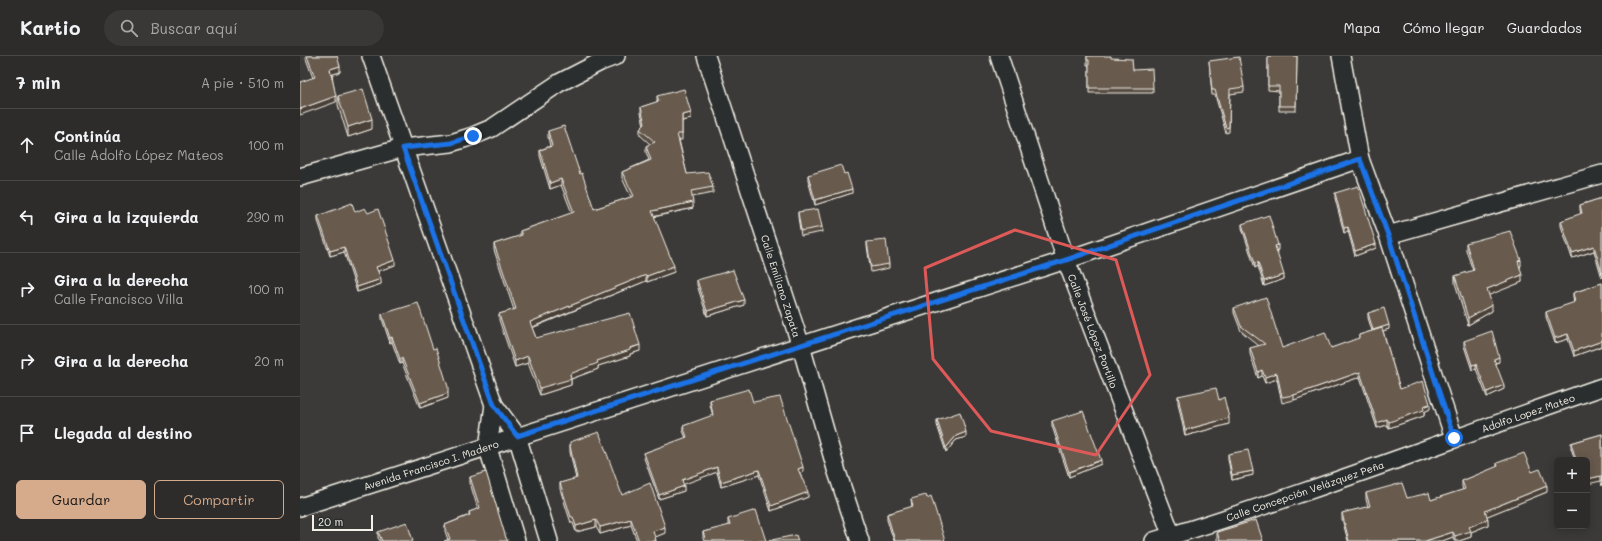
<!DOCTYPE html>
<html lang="es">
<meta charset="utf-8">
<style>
body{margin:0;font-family:Mali,sans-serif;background:#393836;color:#f1f3f6}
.controls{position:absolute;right:12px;bottom:12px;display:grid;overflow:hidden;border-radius:6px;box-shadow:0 2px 10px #0003}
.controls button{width:36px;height:36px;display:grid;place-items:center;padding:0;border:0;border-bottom:1px solid #484847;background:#2d2c2a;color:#f1f3f6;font:20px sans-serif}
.scale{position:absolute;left:12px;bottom:10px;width:61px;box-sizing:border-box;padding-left:4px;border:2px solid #f4f1e8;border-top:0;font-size:11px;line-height:14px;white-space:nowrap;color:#f4f1e8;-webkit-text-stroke:3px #2a2d2e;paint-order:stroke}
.stop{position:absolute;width:12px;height:12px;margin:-9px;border:3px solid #1a73e8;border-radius:50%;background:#fff}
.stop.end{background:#1a73e8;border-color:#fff;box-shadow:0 1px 4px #0008}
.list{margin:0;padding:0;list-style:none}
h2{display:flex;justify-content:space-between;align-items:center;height:52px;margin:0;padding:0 16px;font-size:17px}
h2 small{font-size:13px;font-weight:400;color:#a7a7a8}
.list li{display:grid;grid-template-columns:26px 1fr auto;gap:12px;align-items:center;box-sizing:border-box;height:72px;padding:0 16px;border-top:1px solid #484847}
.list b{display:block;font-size:15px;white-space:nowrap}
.list p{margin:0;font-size:13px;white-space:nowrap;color:#a7a7a8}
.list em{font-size:13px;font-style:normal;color:#a7a7a8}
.actions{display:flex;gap:8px;padding:12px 16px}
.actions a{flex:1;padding:9px 0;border:1px solid #d6ab8b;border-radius:6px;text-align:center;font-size:14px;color:#d6ab8b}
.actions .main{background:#d6ab8b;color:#111}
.icon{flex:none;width:22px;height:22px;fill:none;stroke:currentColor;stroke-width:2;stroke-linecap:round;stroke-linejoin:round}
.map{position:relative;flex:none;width:1302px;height:485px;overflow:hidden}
header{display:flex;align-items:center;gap:24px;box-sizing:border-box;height:56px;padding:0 20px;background:#2d2c2a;border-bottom:1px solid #484847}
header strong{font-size:19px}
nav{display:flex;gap:22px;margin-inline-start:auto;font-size:14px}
.search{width:280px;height:36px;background:#393836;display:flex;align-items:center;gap:10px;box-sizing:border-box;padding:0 14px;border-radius:22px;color:#a7a7a8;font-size:15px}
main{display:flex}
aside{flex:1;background:#2d2c2a}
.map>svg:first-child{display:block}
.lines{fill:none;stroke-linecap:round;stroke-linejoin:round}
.minor-casing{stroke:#f4f1e8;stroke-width:20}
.minor{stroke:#2a2d2e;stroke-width:17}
.wall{fill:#594d43;stroke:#f4f1e8}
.shaded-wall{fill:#483f37;stroke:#f4f1e8}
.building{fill:#675a4e;stroke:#f4f1e8}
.route{stroke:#1a73e8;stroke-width:5}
.marked{fill:none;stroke:#de5a58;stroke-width:3;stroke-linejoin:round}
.labels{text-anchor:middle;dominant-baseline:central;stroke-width:3;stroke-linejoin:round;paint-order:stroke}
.street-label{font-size:10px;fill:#f4f1e8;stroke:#2a2d2e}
</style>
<header>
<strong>Kartio</strong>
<div class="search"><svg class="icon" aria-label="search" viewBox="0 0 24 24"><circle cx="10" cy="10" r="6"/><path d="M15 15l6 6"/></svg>Buscar aquí</div>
<nav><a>Mapa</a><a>Cómo llegar</a><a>Guardados</a></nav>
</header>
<main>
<aside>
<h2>7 min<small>A pie · 510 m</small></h2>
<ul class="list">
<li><svg class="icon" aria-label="ahead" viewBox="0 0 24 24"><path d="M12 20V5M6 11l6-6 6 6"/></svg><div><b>Continúa</b><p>Calle Adolfo López Mateos</p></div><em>100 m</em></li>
<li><svg class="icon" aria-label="left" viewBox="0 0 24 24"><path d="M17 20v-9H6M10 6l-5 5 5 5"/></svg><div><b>Gira a la izquierda</b></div><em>290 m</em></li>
<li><svg class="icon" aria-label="right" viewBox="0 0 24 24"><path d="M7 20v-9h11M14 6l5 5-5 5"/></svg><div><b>Gira a la derecha</b><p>Calle Francisco Villa</p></div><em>100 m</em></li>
<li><svg class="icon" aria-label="right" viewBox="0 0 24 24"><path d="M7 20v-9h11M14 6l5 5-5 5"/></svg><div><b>Gira a la derecha</b></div><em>20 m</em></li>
<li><svg class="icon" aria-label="arrive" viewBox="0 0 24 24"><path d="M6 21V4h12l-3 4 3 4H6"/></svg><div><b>Llegada al destino</b></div></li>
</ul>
<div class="actions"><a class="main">Guardar</a><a>Compartir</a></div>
</aside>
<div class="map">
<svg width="1302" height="485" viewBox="0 0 1302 485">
<rect width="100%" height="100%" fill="#3c3a38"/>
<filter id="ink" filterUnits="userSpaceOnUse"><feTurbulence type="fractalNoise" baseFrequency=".025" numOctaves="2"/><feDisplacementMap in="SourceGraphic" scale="8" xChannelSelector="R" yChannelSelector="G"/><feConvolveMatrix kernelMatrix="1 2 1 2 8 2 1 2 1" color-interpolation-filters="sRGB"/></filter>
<g filter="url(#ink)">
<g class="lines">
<g class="minor-casing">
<g id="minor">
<path d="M71 0 194 349 217 380 249 485"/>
<path d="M406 0 501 290 536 413 560 485"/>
<path d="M699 0 766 204 872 480"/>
<path d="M1041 0 1060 103 1088 179 1154 382"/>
<path d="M0 121 103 92 151 87 173 80 192 72 259 27 300 6 316 0"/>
<path d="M1088 179 1302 118"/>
<path d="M194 349 188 392 216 485"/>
<path d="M0 451 766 204 1060 103"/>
<path d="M854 485C1005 439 1153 382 1302 331"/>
</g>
</g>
<use href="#minor" class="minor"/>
</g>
<g class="wall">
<path d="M5 0H37L40 16 32 18 36 46 13 22Z"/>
<path d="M787 0 811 2 833 14 853 32V37H789V9H787Z"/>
<path d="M968 0H997L996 55H979V35L968 34Z"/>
<path d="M909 5 944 31V36L930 38 929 76 926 77 915 39H912Z"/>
<path d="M38 40 72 73 48 81 38 49Z"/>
<path d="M357 40 391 63 382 65V84H379L387 118 413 131V137L392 141 393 152 354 161 374 216 347 226 346 225 232 272 236 282 340 295 330 298V300L298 310V313L271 323V329L240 339 228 307 215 311 199 264V258L214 254 194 194V188L220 180V175L272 157 261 129 250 133 240 100V94L250 90 248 81V75L278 112 294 153 331 141 322 122V116L349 104 346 96V90L350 88 340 79V73L344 69 341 57V51L357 46Z"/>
<path d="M544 118 552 137 515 149 508 124V119Z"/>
<path d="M1035 137 1076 192 1055 200 1048 175 1044 177 1035 142Z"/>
<path d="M1302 142V222L1294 195 1272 202 1261 170V165L1281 158 1280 154V149Z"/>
<path d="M55 156 95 209 78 215 81 228 57 236 44 196 30 200 18 165V160Z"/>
<path d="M498 156 522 171V176L501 180 498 161Z"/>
<path d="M942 168 978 194 976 195 984 223 964 230 958 210 955 212 942 172Z"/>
<path d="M567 186 589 208V212L571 216 567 190Z"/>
<path d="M1166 187 1221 210 1220 211 1222 226 1188 239 1192 255 1168 269 1155 227V220L1173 215 1166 194Z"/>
<path d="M397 224 444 249 407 260 397 229Z"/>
<path d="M1302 227V290L1274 300 1268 283 1255 287 1246 261V256L1274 247 1273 242V237Z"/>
<path d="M934 252 982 292H1031L1059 283V279L1072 275 1068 262V257L1089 273 1083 275 1100 333 1130 353 1124 356V360L1089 372 1087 369 1077 372 1060 321 994 344 982 347 977 323 965 327 962 320 958 322 950 298V292L959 290 941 275 934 257Z"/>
<path d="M82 258 148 342 120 352 102 307 100 308 92 286 90 287 82 263Z"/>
<path d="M1164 285 1199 306 1195 307 1204 333 1187 341 1176 313 1172 314 1164 290Z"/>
<path d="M878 340 919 344 929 368 885 380 878 347Z"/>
<path d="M410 344 453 346 503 416 499 417 508 441 471 455 459 419 421 431 417 416 383 428 384 435 359 443 344 402V397L386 382 383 375V370L413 360 410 349Z"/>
<path d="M637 364 666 381 656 384 646 396 637 369Z"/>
<path d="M752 365 801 408 769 421 752 370Z"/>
<path d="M1302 378V430L1301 425 1287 404H1275L1271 392V387Z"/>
<path d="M270 386 322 439 365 477 355 481 356 485H337L331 469 300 478 296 471 276 476 273 467H271L260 433V427L276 423 270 396Z"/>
<path d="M928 398 953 419 932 424 928 403Z"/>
<path d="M1197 407 1232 416 1247 436 1187 460 1188 469 1171 476V481L1159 485H1154L1153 481 1142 485H1048L1042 463V457L1068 451 1066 443V437L1107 442 1131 444 1163 434 1162 431V425L1197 411Z"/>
<path d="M170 421 206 482 148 484 145 475V469L169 459V456L178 453 170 427Z"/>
<path d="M611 443 645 485H594L587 464V458L612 451Z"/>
<path d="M428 463 466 485H404L403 483V476L428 470Z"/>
<path d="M78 476 113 485H80L78 482Z"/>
<path d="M917 476 963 485H917Z"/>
</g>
<g class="shaded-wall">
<path d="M40 10V16L30 19V13Z"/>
<path d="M36 40V46L0 59V53Z"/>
<path d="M391 57V63L382 65V59Z"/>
<path d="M72 63V73L48 81V71Z"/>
<path d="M261 123V129L250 133V127Z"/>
<path d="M552 133V137L515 149V144Z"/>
<path d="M393 146V152L352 161V155Z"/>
<path d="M1048 171V175L1044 177V172Z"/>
<path d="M1076 188V192L1055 200V195Z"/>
<path d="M978 189V194L975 195V190Z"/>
<path d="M1294 190V195L1272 202V197Z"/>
<path d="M44 191V196L30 200V195Z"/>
<path d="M95 204V209L76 216V211Z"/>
<path d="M1221 204V210L1218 211V205Z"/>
<path d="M958 206V210L955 212V207Z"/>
<path d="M374 210V216L347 226V220Z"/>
<path d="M346 219V225L230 272V266Z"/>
<path d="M984 219V223L964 230V225Z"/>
<path d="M1222 219V226L1187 240V233Z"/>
<path d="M81 223V228L57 236V231Z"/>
<path d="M444 244V249L407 260V255Z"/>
<path d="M1192 249V255L1168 269V262Z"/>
<path d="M1089 269V273L1073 278V274Z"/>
<path d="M1268 278V283L1255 287V282Z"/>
<path d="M92 281V286L90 287V282Z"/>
<path d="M1302 285V290L1274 300V295Z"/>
<path d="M340 289V295L330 298V300L298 310V313L271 323V329L240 339V332L270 318 297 305Z"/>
<path d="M228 300V307L215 311V305Z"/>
<path d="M1199 301V306L1194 307V303Z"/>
<path d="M102 302V307L100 308V303Z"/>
<path d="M1176 308V313L1172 314V309Z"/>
<path d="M962 314V320L958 322V316Z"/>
<path d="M1060 316V321L994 344V339Z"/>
<path d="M977 317V323L965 327V321Z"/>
<path d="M1204 329V333L1187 341V336Z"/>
<path d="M148 337V342L120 352V347Z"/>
<path d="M1130 348V353L1124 356V360L1089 372V366Z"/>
<path d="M929 362V368L885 380V374Z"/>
<path d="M1087 363V369L1077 372V367Z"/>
<path d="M666 376V381L656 384 646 396V392L656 380Z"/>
<path d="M801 404V408L769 421V416Z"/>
<path d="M417 411V416L382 429V424Z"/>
<path d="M503 411V416L498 418V413Z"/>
<path d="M459 414V419L421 431V426Z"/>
<path d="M953 415V419L932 424V419Z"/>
<path d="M1301 420V425L1287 428V423Z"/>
<path d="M384 430V435L359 443V439Z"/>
<path d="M1247 430V436L1185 461V455Z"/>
<path d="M508 436V441L471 455V450Z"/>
<path d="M331 463V469L300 478V471Z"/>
<path d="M1188 463V469L1171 476V481L1159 485H1155V480L1169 471Z"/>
<path d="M296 464V471L276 476V470Z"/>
<path d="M365 471V477L353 482V475Z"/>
<path d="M1153 476V481L1142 485H1125Z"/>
</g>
<g class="building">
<path d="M7 0H37L40 10 30 13 36 40 0 53V26L15 21Z"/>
<path d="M787 0H811V2L832 3 833 14 852 13 853 32H789V4H787Z"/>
<path d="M968 0H997L996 50H979V30H968Z"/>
<path d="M939 1 944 31 930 33 929 71 926 72 915 34H912L909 5Z"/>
<path d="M63 33 72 63 48 71 38 40Z"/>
<path d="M384 33 391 57 382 59V78H377L387 118 408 116 413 131 391 135 393 146 352 155 374 210 347 220 346 219 230 266 236 282 330 257 340 289 330 292V294L297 305 298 307 270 318 271 323 240 332 228 300 215 305 199 258 216 253 194 188 222 179 220 175 274 156 261 123 250 127 240 94 252 90 248 75 264 70 280 118 282 117 294 153 334 140 322 116 351 104 346 90 355 86 340 73 345 68 341 51 359 45 357 40Z"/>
<path d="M541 109 544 118 547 117 552 133 515 144 508 119Z"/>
<path d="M1058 130 1076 188 1055 195 1048 171 1044 172 1035 137Z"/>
<path d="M1302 142V217L1294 190 1272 197 1261 165 1282 157 1280 149Z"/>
<path d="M52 147 55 156 65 152 68 157 78 153 95 204 76 211 81 223 57 231 44 191 30 195 18 160Z"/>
<path d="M518 153 522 171 501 175 498 156Z"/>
<path d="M969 159 978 189 975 190 984 219 964 225 958 206 955 207 942 168Z"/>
<path d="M1210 175 1221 204 1218 205 1222 219 1187 233 1192 249 1168 262 1155 220 1174 214 1166 187Z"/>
<path d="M586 184 589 208 571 211 567 186Z"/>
<path d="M433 214 444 244 407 255 397 224Z"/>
<path d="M1302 227V285L1274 295 1268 278 1255 282 1246 256 1275 246 1273 237Z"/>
<path d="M966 241 982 292 1025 276 1031 292 1059 282V279L1082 272 1100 333 1123 325 1130 348 1123 350 1124 354 1089 366 1087 363 1077 367 1060 316 994 339 982 341 977 317 965 321 962 314 958 316 950 292 965 288 941 270 934 252Z"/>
<path d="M118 247 133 293 136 292 148 331V337L120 347 102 302 100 303 92 281 90 282 82 258Z"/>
<path d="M1084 252 1089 269 1073 274 1068 257Z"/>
<path d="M1192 275 1199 301 1194 303 1204 329 1187 336 1176 308 1172 309 1164 285Z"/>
<path d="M916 332 919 344 924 341 929 362 885 374 878 340Z"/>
<path d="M449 333 453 346 480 341 503 411 498 413 508 436 471 450 459 414 421 426 417 411 382 424 384 430 359 439 344 397 387 381 383 370 413 359 410 344Z"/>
<path d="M783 355 801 404 769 416 752 365Z"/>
<path d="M660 356 666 376 656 380 646 392 637 364Z"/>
<path d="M299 376 322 439 350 427 365 471 353 475 356 485H339L331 463 300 471 296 464 276 470 273 461H271L260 427 277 422 270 390 271 389 270 386Z"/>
<path d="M1302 378V425L1301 420 1287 423V404H1276L1271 387Z"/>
<path d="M948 394 953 415 932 419 928 398Z"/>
<path d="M1224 397 1232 416 1240 413 1247 430 1185 455 1188 463 1169 471 1171 475 1155 480 1153 476 1125 485H1049L1042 457 1070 450 1066 437 1102 427 1107 442 1129 437 1131 444 1165 433 1162 425 1198 410 1197 407Z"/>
<path d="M186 416 206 482 208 485H144L150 483 145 469 170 459 169 456 180 452 170 421Z"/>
<path d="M626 439 627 442 631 440 645 485H595L587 458 613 450 611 443Z"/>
<path d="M456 454 466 485H406L403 476 430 469 428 463Z"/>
<path d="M956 464 963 485H920L917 476Z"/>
<path d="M107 466 113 485H82L78 476Z"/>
<path d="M496 479 498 485H467Z"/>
</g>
</g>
<g class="lines" filter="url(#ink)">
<path class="route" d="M173 80 151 87 103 92 194 349 217 380 766 204 1060 103 1088 179 1154 382"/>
</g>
<path class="marked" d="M715 174 816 204 850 319 796 399 691 375 633 303 625 212Z"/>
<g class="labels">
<g class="street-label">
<text transform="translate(481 230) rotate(72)">Calle Emiliano Zapata</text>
<text transform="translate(793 275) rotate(69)">Calle José López Portillo</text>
<text transform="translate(1228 357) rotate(-19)">Adolfo Lopez Mateo</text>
<text transform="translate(131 409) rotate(-18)">Avenida Francisco I. Madero</text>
<text transform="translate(1005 435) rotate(-19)">Calle Concepción Velázquez Peña</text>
</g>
</g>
</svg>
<div class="controls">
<button>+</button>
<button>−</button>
</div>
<div class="scale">20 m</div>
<div class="stop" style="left:1154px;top:382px"></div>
<div class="stop end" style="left:173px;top:80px"></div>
</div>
</main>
